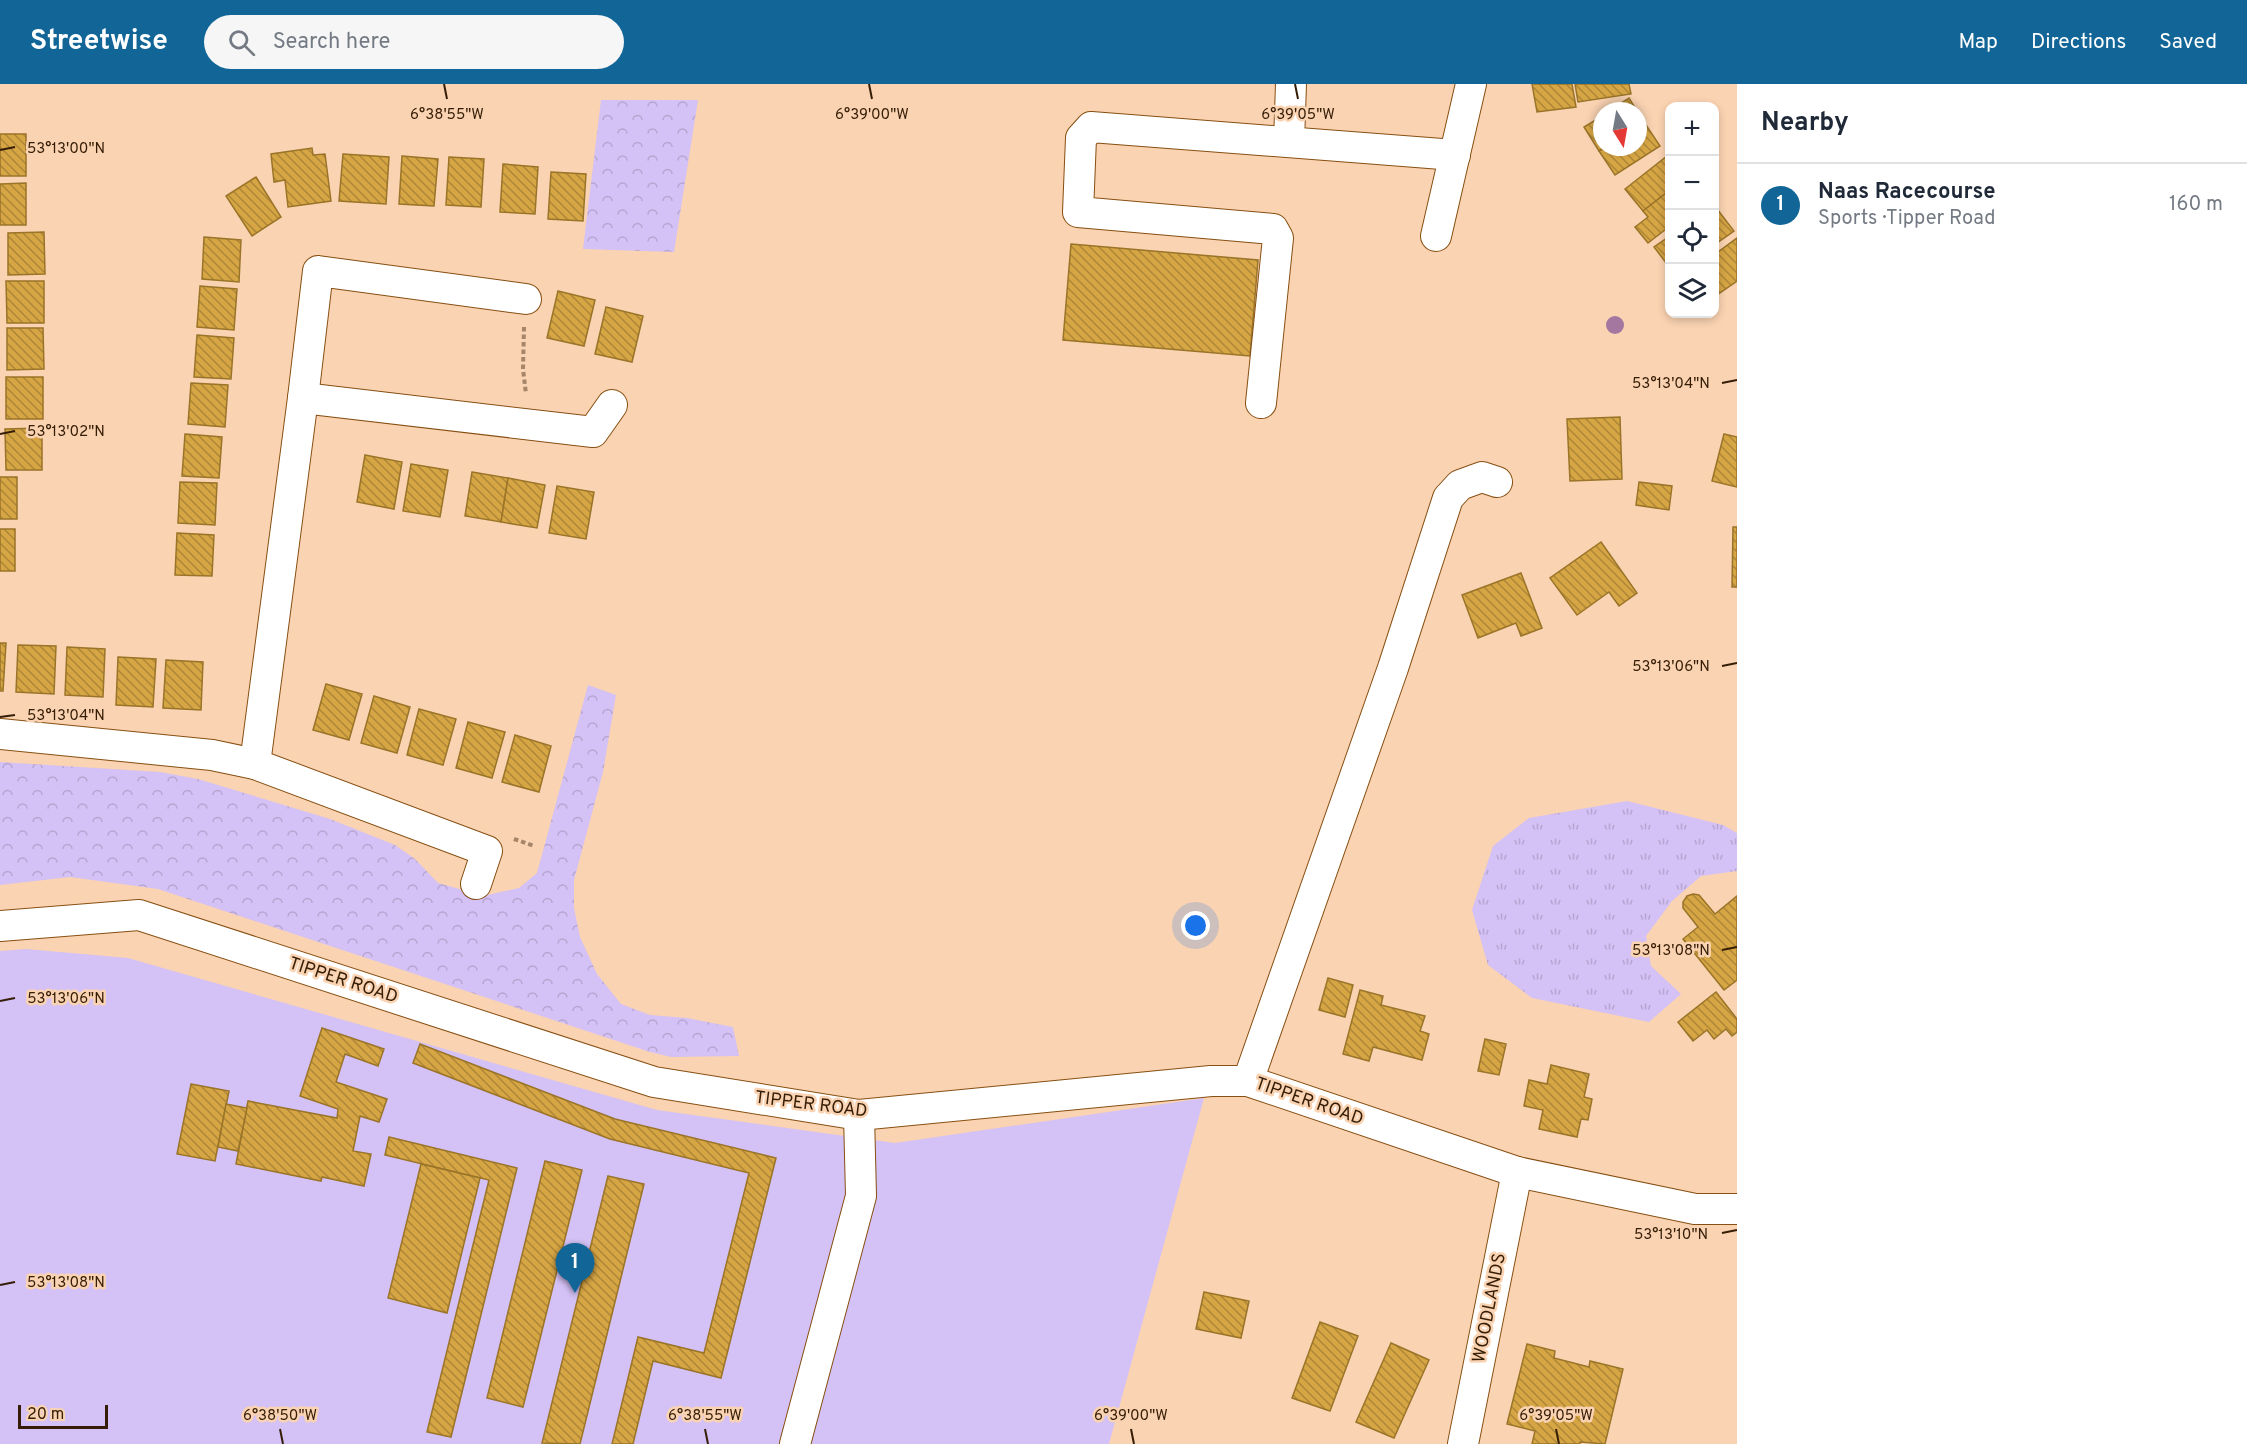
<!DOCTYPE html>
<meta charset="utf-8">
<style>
body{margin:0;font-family:Overpass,sans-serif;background:#f6f6f7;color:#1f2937}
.controls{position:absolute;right:18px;top:18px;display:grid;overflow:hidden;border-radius:12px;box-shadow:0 3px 9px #0003}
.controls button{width:54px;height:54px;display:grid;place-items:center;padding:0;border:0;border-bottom:2px solid #e0e1e3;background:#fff;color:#1f2937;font:30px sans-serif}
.compass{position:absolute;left:1593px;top:18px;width:54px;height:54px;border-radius:50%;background:#fff;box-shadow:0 3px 9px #0003;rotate:169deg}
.scale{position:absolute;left:18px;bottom:15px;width:90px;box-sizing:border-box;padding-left:6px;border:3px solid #351d06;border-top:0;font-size:16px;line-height:21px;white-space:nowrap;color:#351d06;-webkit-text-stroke:4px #fad3b2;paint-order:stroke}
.you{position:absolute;left:1196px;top:842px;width:21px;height:21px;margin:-15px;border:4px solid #fff;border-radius:50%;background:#1a73e8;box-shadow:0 0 0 9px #1a73e833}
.badge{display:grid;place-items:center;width:39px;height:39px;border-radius:50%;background:#126697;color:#fff;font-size:20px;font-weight:700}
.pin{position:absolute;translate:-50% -50px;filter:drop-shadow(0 2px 3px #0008)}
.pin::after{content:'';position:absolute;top:32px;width:21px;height:18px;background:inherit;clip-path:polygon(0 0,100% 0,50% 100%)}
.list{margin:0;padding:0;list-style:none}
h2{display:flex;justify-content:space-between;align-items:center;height:78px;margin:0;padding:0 24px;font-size:26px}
h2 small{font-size:20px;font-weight:400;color:#747a83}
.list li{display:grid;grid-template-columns:39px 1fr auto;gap:18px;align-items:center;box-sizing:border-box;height:84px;padding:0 24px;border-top:2px solid #e0e1e3}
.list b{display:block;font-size:22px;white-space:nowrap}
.list p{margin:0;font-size:20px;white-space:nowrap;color:#747a83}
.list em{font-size:20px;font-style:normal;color:#747a83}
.icon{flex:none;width:33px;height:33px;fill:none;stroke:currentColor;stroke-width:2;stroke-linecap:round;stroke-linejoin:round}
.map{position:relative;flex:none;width:1737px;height:1360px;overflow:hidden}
header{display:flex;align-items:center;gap:36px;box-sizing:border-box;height:84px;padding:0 30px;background:#126697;color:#fff}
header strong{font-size:28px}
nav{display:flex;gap:33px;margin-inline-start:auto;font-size:21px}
.search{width:420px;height:54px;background:#f6f6f7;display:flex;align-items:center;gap:15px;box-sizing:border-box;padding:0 21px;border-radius:33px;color:#747a83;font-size:22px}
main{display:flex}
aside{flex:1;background:#fff}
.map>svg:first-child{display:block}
.grass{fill:url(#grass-tufts)}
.forest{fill:url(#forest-crowns)}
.garden{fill:#d4c1f5}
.building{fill:url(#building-back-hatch);stroke:#9a7428;stroke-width:1.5}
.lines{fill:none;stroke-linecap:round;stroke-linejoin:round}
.minor-casing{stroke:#874f12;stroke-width:32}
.path{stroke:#a68568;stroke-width:4;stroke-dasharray:4.5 3;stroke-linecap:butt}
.minor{stroke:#fff;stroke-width:30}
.tree{fill:#a3779f}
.ticks{fill:none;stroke:#351d06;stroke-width:2}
.labels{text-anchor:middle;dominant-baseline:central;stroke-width:5;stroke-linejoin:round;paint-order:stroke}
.street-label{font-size:18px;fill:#351d06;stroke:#fad3b2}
.ticks-label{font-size:15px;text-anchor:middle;fill:#351d06;stroke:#fad3b2;stroke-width:5;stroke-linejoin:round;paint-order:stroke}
</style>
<header>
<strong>Streetwise</strong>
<div class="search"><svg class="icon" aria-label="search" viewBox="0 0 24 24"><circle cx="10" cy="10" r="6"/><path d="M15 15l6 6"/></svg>Search here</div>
<nav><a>Map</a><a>Directions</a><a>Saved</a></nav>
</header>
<main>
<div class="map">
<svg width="1737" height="1360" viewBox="0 0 1737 1360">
<defs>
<pattern id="grass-tufts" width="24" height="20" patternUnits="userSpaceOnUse" patternTransform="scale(1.5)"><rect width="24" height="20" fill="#d4c1f5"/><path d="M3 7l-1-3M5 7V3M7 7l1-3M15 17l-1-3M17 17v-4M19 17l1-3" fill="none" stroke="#b7a5d1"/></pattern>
<pattern id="forest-crowns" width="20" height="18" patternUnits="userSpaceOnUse" patternTransform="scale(1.5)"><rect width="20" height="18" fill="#d4c1f5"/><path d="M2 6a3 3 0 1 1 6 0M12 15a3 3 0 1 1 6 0" fill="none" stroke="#b7a5d1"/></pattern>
<pattern id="building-back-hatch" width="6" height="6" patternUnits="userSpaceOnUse" patternTransform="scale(1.5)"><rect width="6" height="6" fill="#d6a544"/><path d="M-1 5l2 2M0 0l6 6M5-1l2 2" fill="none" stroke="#ae8637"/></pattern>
</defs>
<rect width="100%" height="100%" fill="#fad3b2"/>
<path class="grass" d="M1627 717 1723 741 1737 749V787L1701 792 1672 817 1646 852 1651 882 1681 910 1649 938 1532 914 1488 881 1472 826 1493 762 1529 734Z"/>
<g class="forest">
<path d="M601 16H698L674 168 583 165Z"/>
<path d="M588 601 616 611 603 688 574 796V824L580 853 597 890 621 920 650 931 687 934 733 943 739 972 671 973 650 968 158 805 70 793 0 801V678L160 688 198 695 330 735 395 761 415 775 438 799 463 806 487 811 519 804 537 789Z"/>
</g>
<path class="garden" d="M26 865 128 874 657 1026 895 1059 1204 1014 1109 1360H0V867Z"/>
<g class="building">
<path d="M1532 0H1572L1576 23 1537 28Z"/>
<path d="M1575 0H1629L1631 10 1578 18Z"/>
<path d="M1629 14 1637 27H1609Z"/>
<path d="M1602 32V63H1606L1599 67 1584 43Z"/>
<path d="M1644 38 1660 62 1615 91 1599 67 1606 63H1638V42Z"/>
<rect x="0" y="50" width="26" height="42"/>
<path d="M312 64 313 71 325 70 331 117 288 123 285 96 274 98 271 70Z"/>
<path d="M343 70 389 73 386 120 339 117Z"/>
<path d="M402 72 438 75 434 122 399 120Z"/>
<path d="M1667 72 1670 75V106L1643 127 1625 105Z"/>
<path d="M449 73 484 75 481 123 446 121Z"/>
<path d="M503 80 538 83 535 130 500 128Z"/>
<path d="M551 88 586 90 583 137 548 135Z"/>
<path d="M256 93 281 133 252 152 226 112Z"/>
<path d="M26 99V141H0V100Z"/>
<path d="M1670 106V142L1648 159 1635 143 1648 133 1643 127Z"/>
<path d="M1714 121 1734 147 1714 161Z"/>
<path d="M44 148 45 190 8 191V149Z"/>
<path d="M1670 152V184L1654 163Z"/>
<path d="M204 153 241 156 239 198 202 195Z"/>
<path d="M1737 154V197L1714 213V171Z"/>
<path d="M1071 160 1258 176 1250 272 1063 256Z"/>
<path d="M6 197H44V239H7Z"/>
<path d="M200 202 237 205 234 246 197 243Z"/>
<path d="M558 207 595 216 584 262 547 254Z"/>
<path d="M606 223 643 232 632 278 595 270Z"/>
<path d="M7 244H43L44 285 7 286Z"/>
<path d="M197 251 234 254 231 295 194 293Z"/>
<rect x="6" y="293" width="37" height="42"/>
<path d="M191 299 228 301 225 343 188 340Z"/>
<path d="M1620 333 1622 395 1570 397 1567 335Z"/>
<path d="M42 344V386H6L5 345Z"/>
<path d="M185 350 222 353 219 394 182 392Z"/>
<path d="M1724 350 1737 353V403L1712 397Z"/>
<path d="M365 371 402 378 394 425 357 418Z"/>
<path d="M411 380 448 386 440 433 403 427Z"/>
<path d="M472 388 508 394 501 438 465 432Z"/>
<rect x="0" y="393" width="17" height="42"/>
<path d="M508 394 545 401 537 444 501 438Z"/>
<path d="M180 398 217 399 215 441 178 439Z"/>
<path d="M1639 398 1672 402 1669 426 1636 421Z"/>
<path d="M557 402 594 408 586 455 549 449Z"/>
<path d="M1733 443H1737V503H1732Z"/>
<rect x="0" y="445" width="15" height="42"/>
<path d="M177 449 214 451 212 492 175 491Z"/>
<path d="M1601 458 1637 509 1619 522 1609 508 1577 531 1550 494Z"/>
<path d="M1521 489 1542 544 1521 552 1516 539 1478 554 1462 511Z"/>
<path d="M0 559H6L3 607H0Z"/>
<path d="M18 561 56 562 54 610 16 608Z"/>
<path d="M67 563 105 565 103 613 65 611Z"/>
<path d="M118 573 156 575 153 623 116 621Z"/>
<path d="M166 576 203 578 201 626 163 624Z"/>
<path d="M326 600 362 610 349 656 313 646Z"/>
<path d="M374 612 410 623 397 669 361 659Z"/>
<path d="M419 625 456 635 443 681 407 671Z"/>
<path d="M468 638 505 648 492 694 456 684Z"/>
<path d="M515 651 551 662 539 708 502 698Z"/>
<path d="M1693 810 1699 811 1715 830 1737 812V896L1724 906 1683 855 1698 843 1683 824V818L1687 812Z"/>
<path d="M1328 894 1353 901 1345 933 1319 926Z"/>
<path d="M1360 906 1383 912 1381 921 1425 932 1420 947 1429 950 1422 976 1373 963 1369 977 1343 970Z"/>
<path d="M1716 908 1737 935V948L1732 952 1726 945 1714 955 1707 946 1693 957 1678 938Z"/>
<path d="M322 944 384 965 378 982 345 970 336 998 387 1015 379 1038 360 1032 353 1067 371 1070 364 1102 322 1093 321 1097 236 1080 248 1017 337 1034 338 1025 300 1012Z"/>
<path d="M1485 955 1506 960 1499 991 1478 987Z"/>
<path d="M420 960 615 1035 776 1074 721 1294 653 1277 633 1360H612L638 1253 704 1269 749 1089 610 1055 413 979Z"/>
<path d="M1551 981 1589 990 1584 1013 1592 1015 1588 1036 1581 1035 1577 1053 1539 1045 1543 1026 1524 1022 1529 996 1547 1000Z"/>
<path d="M191 1000 229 1007 215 1077 177 1070Z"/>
<path d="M226 1020 247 1024 238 1067 218 1063Z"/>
<path d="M389 1053 517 1084 451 1353 427 1348 489 1096 385 1071Z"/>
<path d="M545 1077 582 1086 523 1323 487 1314Z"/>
<path d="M421 1080 480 1094 447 1229 388 1214Z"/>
<path d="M608 1092 644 1100 580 1360 542 1359Z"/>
<path d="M1204 1208 1249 1217 1241 1254 1196 1245Z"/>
<path d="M1320 1238 1358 1252 1330 1327 1292 1314Z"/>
<path d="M1391 1259 1429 1276 1394 1354 1356 1338Z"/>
<path d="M1527 1260 1555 1267 1554 1274 1589 1283 1590 1277 1623 1285 1605 1360 1580 1358V1360H1532L1535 1347 1507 1340Z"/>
</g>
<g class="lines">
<g class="minor-casing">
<g id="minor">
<path d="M1289 58 1291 0"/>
<path d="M1436 152 1471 0"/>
<path d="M303 314 593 348 612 321"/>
<path d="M1261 319 1278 154 1273 145 1078 128 1081 54 1091 43 1455 71"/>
<path d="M0 650 212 671 255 680 487 767 476 800"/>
<path d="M255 680 303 314 318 187 526 215"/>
<path d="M0 842 139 831 654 998 859 1031 1211 997H1248L1517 1088 1695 1125H1737"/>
<path d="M1248 997 1393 584 1448 414 1460 401 1482 393 1497 398"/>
<path d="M795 1360 861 1112 859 1031"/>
<path d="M1463 1360 1517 1088"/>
</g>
</g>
<g class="path">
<path d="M524 243 523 285 526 310"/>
<path d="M514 755 534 762"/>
</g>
<use href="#minor" class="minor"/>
</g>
<circle class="tree" cx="1615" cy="241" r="9"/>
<path class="ticks" d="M444 0 447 15M869 0 872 15M1295 0 1298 15M0 66 15 63M1722 299 1737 296M0 350 15 347M1722 582 1737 579M0 633 15 631M1722 866 1737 863M0 917 15 914M1722 1149 1737 1146M0 1201 15 1198M280 1345 283 1360M705 1345 708 1360M1131 1345 1134 1360M1556 1345 1559 1360"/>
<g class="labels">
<g class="street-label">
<text transform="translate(343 897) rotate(18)">TIPPER ROAD</text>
<text transform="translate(1309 1018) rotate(19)">TIPPER ROAD</text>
<text transform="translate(811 1021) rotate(7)">TIPPER ROAD</text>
<text transform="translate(1490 1224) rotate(-79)">WOODLANDS</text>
</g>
</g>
<g class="ticks-label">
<text x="447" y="35">6°38'55"W</text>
<text x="872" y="35">6°39'00"W</text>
<text x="1298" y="35">6°39'05"W</text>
<text x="66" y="69">53°13'00"N</text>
<text x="1671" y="304">53°13'04"N</text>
<text x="66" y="352">53°13'02"N</text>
<text x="1671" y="587">53°13'06"N</text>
<text x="66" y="636">53°13'04"N</text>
<text x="1671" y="871">53°13'08"N</text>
<text x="66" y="919">53°13'06"N</text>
<text x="1671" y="1155">53°13'10"N</text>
<text x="66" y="1203">53°13'08"N</text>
<text x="280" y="1336">6°38'50"W</text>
<text x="705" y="1336">6°38'55"W</text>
<text x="1131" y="1336">6°39'00"W</text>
<text x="1556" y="1336">6°39'05"W</text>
</g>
</svg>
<div class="controls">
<button>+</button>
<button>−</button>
<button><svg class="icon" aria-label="locate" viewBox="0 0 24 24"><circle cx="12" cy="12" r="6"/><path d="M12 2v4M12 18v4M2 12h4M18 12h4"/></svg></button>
<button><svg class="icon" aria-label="layers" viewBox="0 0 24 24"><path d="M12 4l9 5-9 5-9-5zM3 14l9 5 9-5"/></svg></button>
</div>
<svg class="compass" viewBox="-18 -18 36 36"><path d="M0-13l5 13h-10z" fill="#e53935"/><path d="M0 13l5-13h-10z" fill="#747a83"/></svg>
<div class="scale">20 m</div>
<div class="you"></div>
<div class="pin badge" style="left:575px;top:1209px">1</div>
</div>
<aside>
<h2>Nearby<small></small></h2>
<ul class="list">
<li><span class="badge">1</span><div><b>Naas Racecourse</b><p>Sports · Tipper Road</p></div><em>160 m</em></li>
</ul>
</aside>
</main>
